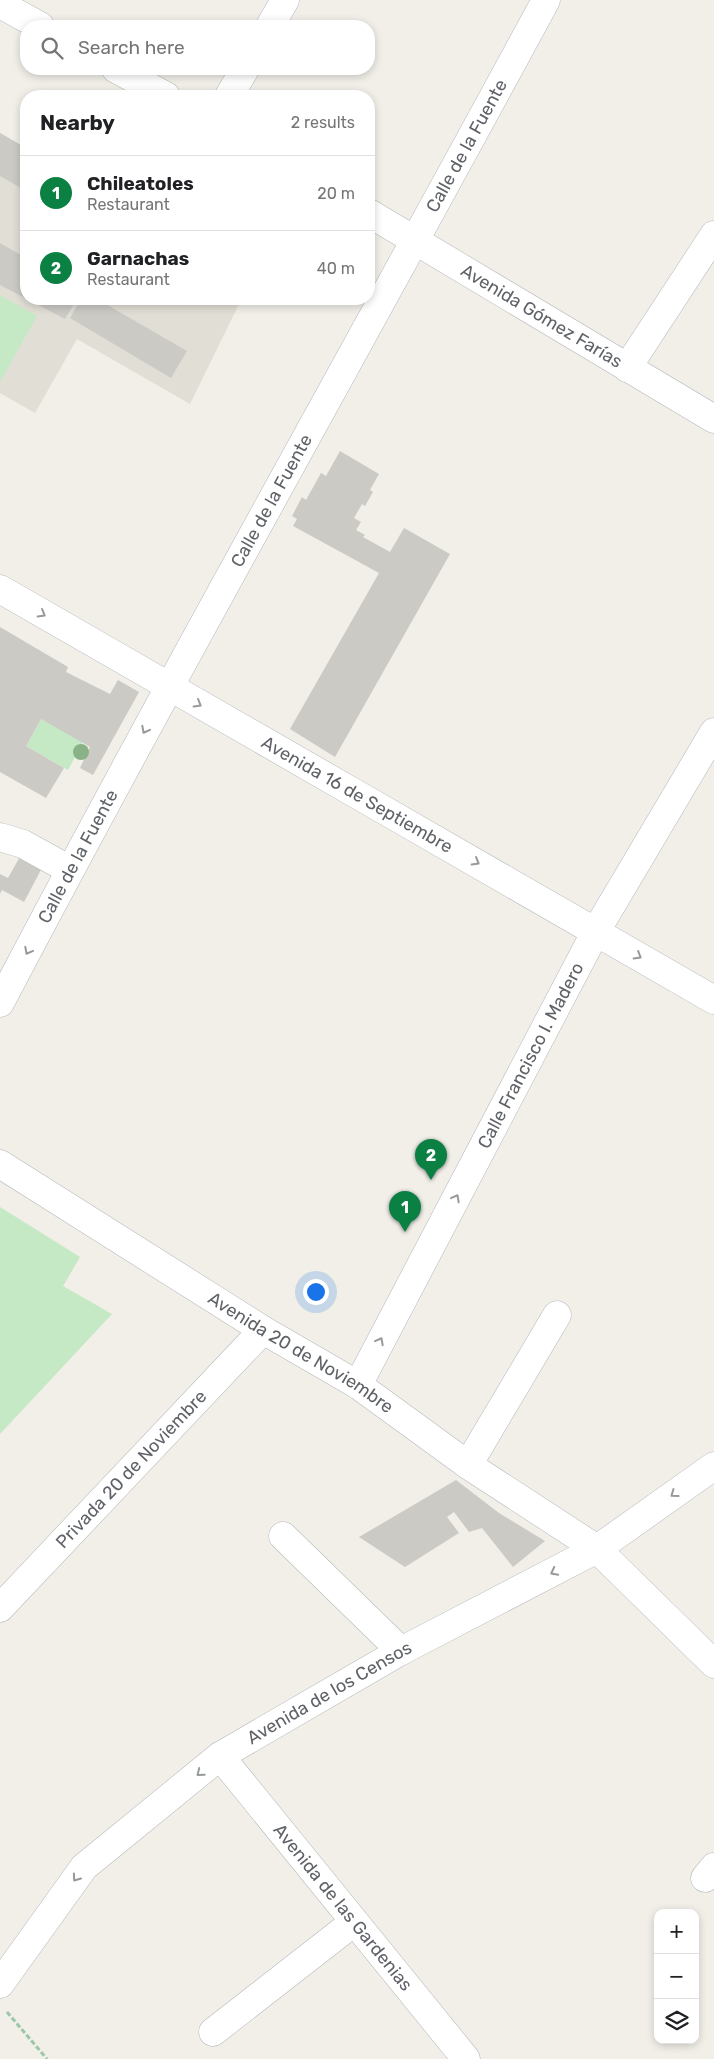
<!DOCTYPE html>
<meta charset="utf-8">
<style>
body{margin:0;font-family:Rubik,sans-serif;background:#f2f2f2;color:#202124}
.controls{position:absolute;right:15px;bottom:15px;display:grid;overflow:hidden;border-radius:10px;box-shadow:0 2px 8px #0003}
.controls button{width:45px;height:45px;display:grid;place-items:center;padding:0;border:0;border-bottom:1px solid #e0e0e0;background:#fff;color:#202124;font:25px sans-serif}
.you{position:absolute;left:315px;top:1291px;width:18px;height:18px;margin:-12px;border:4px solid #fff;border-radius:50%;background:#1a73e8;box-shadow:0 0 0 8px #1a73e833}
.badge{display:grid;place-items:center;width:32px;height:32px;border-radius:50%;background:#0b8043;color:#fff;font-size:16px;font-weight:700}
.pin{position:absolute;translate:-50% -41px;filter:drop-shadow(0 1px 2px #0008)}
.pin::after{content:'';position:absolute;top:26px;width:18px;height:15px;background:inherit;clip-path:polygon(0 0,100% 0,50% 100%)}
.list{margin:0;padding:0;list-style:none}
h2{display:flex;justify-content:space-between;align-items:center;height:65px;margin:0;padding:0 20px;font-size:21px}
h2 small{font-size:16px;font-weight:400;color:#757577}
.list li{display:grid;grid-template-columns:32px 1fr auto;gap:15px;align-items:center;box-sizing:border-box;height:75px;padding:0 20px;border-top:1px solid #e0e0e0}
.list b{display:block;font-size:19px;white-space:nowrap}
.list p{margin:0;font-size:16px;white-space:nowrap;color:#757577}
.list em{font-size:16px;font-style:normal;color:#757577}
.icon{flex:none;width:28px;height:28px;fill:none;stroke:currentColor;stroke-width:2;stroke-linecap:round;stroke-linejoin:round}
.map{position:relative;flex:none;width:714px;height:2059px;overflow:hidden}
.search{position:absolute;background:#fff;box-shadow:0 2px 8px #0003;left:20px;top:20px;width:355px;height:55px;display:flex;align-items:center;gap:12px;box-sizing:border-box;padding:0 18px;border-radius:20px;color:#757577;font-size:19px}
.panel{position:absolute;background:#fff;box-shadow:0 2px 8px #0003;left:20px;top:90px;width:355px;height:215px;border-radius:20px}
.map>svg:first-child{display:block}
.education{fill:#e1ded6}
.green{fill:#c5e8c5}
.building{fill:#cccac5}
.lines{fill:none;stroke-linecap:round;stroke-linejoin:round}
.minor-casing{stroke:#b5b8bc;stroke-width:29}
.path{stroke:#9cc7a9;stroke-width:3;stroke-dasharray:5 2.5;stroke-linecap:butt}
.minor{stroke:#fff;stroke-width:28}
.tree{fill:#89b387}
.oneway{stroke:#979a9d}
.labels{text-anchor:middle;dominant-baseline:central;stroke-width:4.5;stroke-linejoin:round;paint-order:stroke}
.street-label{font-size:18px;fill:#5f6368;stroke:#fff}
</style>
<div class="map">
<svg width="714" height="2059" viewBox="0 0 714 2059">
<rect width="100%" height="100%" fill="#f1efe8"/>
<path class="education" d="M0 133 26 148V299L241 300 190 404 77 339 35 413 0 393Z"/>
<g class="green">
<path d="M0 295 37 316 0 382Z"/>
<path d="M41 719 83 742 68 770 26 746Z"/>
<path d="M0 1207 80 1257 63 1286 112 1314 0 1434Z"/>
</g>
<g class="building">
<path d="M0 133 26 148V191L0 176Z"/>
<path d="M0 243 26 258V299H77L65 319 0 285Z"/>
<path d="M81 299H97L187 351 171 378 70 318Z"/>
<path d="M340 451 379 474 370 490 373 492 365 506 362 504 354 518 361 522 356 530 365 535 363 537 390 552 404 528 450 554 335 757 290 729 379 573 293 526 297 519 292 516 302 497 306 500 321 473 326 476Z"/>
<path d="M0 627 68 667 66 672 110 694 118 680 139 692 93 775 80 768 90 747 41 719 26 746 64 768 46 798 0 772Z"/>
<path d="M21 855 43 866 24 902 2 890 0 894V874L8 878Z"/>
<path d="M456 1480 499 1513 545 1541 513 1567 482 1528 469 1532 454 1512 447 1517 459 1533 405 1567 359 1537Z"/>
</g>
<g class="lines">
<g class="minor-casing">
<g id="minor">
<path d="M0 4 40 26"/>
<path d="M270 26 285 0"/>
<path d="M116 69 166 96"/>
<path d="M229 96 245 69"/>
<path id="s1" d="M369 213 714 419"/>
<path d="M627 368 714 235"/>
<path id="s2" d="M0 589C237 728 477 861 714 1000"/>
<path d="M0 837 23 844 70 870"/>
<path id="s3" d="M0 1003C177 666 365 335 546 0"/>
<path id="s4" d="M0 1164 263 1330 358 1385 468 1465 597 1549 714 1664"/>
<path id="s5" d="M358 1385 596 931 714 732"/>
<path d="M468 1465 557 1315"/>
<path d="M283 1536 401 1651"/>
<path id="s6" d="M0 1608 263 1330"/>
<path id="s7" d="M220 1756 466 2059"/>
<path d="M705 1878 714 1867"/>
<path id="s8" d="M0 1984 84 1867 220 1756 401 1651 597 1549 714 1466"/>
<path d="M213 2032 354 1922"/>
</g>
</g>
<path class="path" d="M7 2012 47 2059"/>
<use href="#minor" class="minor"/>
</g>
<circle class="tree" cx="81" cy="752" r="8"/>
<defs><path id="oneway-chevron" d="M-2-3.5L2.5 0L-2 3.5" fill="none" stroke-width="1.6" stroke-linecap="round" stroke-linejoin="round" transform="scale(1.25)"/></defs>
<g class="oneway">
<use href="#oneway-chevron" transform="translate(42 614) rotate(30)"/>
<use href="#oneway-chevron" transform="translate(198 704) rotate(30)"/>
<use href="#oneway-chevron" transform="translate(145 730) rotate(118)"/>
<use href="#oneway-chevron" transform="translate(476 862) rotate(30)"/>
<use href="#oneway-chevron" transform="translate(28 951) rotate(118)"/>
<use href="#oneway-chevron" transform="translate(638 956) rotate(31)"/>
<use href="#oneway-chevron" transform="translate(456 1198) rotate(-62)"/>
<use href="#oneway-chevron" transform="translate(380 1341) rotate(-62)"/>
<use href="#oneway-chevron" transform="translate(674 1494) rotate(144)"/>
<use href="#oneway-chevron" transform="translate(554 1572) rotate(153)"/>
<use href="#oneway-chevron" transform="translate(200 1773) rotate(141)"/>
<use href="#oneway-chevron" transform="translate(76 1878) rotate(126)"/>
</g>
<g class="labels">
<g class="street-label">
<text stroke="none"><textPath href="#s3" startOffset="976">Calle de la Fuente</textPath></text>
<text stroke="none"><textPath href="#s1" startOffset="201">Avenida Gómez Farías</textPath></text>
<text stroke="none"><textPath href="#s3" startOffset="571">Calle de la Fuente</textPath></text>
<text stroke="none"><textPath href="#s2" startOffset="412">Avenida 16 de Septiembre</textPath></text>
<text stroke="none"><textPath href="#s3" startOffset="166">Calle de la Fuente</textPath></text>
<text stroke="none"><textPath href="#s5" startOffset="372">Calle Francisco I. Madero</textPath></text>
<text stroke="none"><textPath href="#s4" startOffset="355">Avenida 20 de Noviembre</textPath></text>
<text stroke="none"><textPath href="#s6" startOffset="191">Privada 20 de Noviembre</textPath></text>
<text stroke="none"><textPath href="#s8" startOffset="446">Avenida de los Censos</textPath></text>
<text stroke="none"><textPath href="#s7" startOffset="195">Avenida de las Gardenias</textPath></text>
</g>
</g>
</svg>
<div class="controls">
<button>+</button>
<button>−</button>
<button><svg class="icon" aria-label="layers" viewBox="0 0 24 24"><path d="M12 4l9 5-9 5-9-5zM3 14l9 5 9-5"/></svg></button>
</div>
<div class="you"></div>
<div class="pin badge" style="left:405px;top:1232px">1</div>
<div class="pin badge" style="left:431px;top:1180px">2</div>
<div class="search"><svg class="icon" aria-label="search" viewBox="0 0 24 24"><circle cx="10" cy="10" r="6"/><path d="M15 15l6 6"/></svg>Search here</div>
<section class="panel">
<h2>Nearby<small>2 results</small></h2>
<ul class="list">
<li><span class="badge">1</span><div><b>Chileatoles</b><p>Restaurant</p></div><em>20 m</em></li>
<li><span class="badge">2</span><div><b>Garnachas</b><p>Restaurant</p></div><em>40 m</em></li>
</ul>
</section>
</div>
